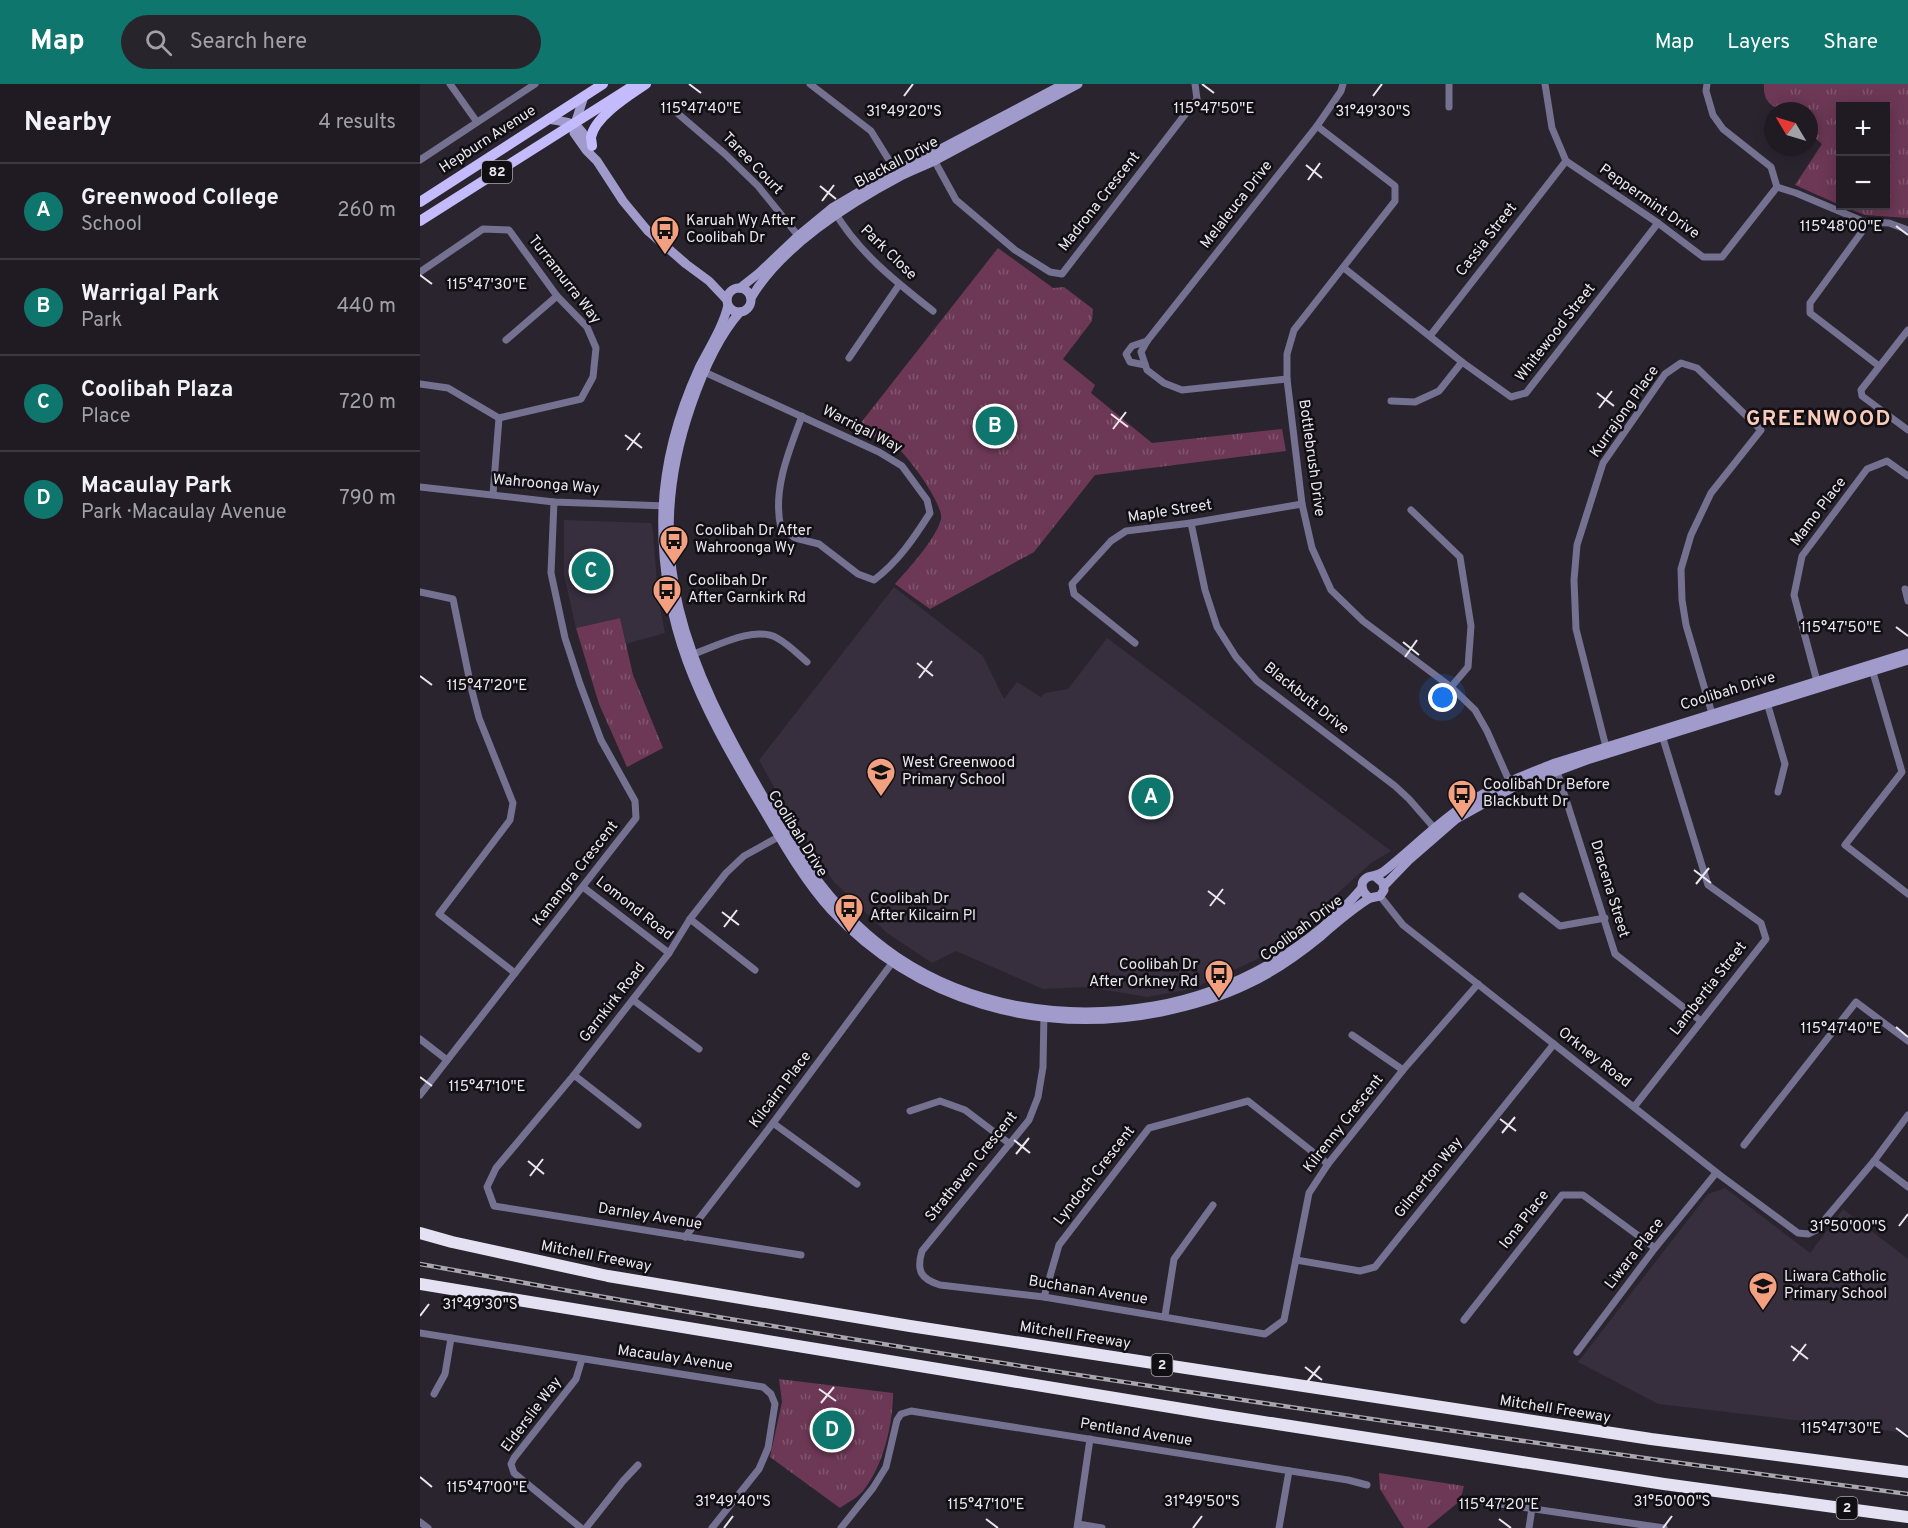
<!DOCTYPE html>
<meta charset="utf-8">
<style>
body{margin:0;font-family:Overpass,sans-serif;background:#28242b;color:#f1f3f6}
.controls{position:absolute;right:18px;top:18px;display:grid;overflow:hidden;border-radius:0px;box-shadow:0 3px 15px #0003}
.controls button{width:54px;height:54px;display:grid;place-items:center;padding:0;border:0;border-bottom:2px solid #3d3941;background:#201b23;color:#f1f3f6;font:30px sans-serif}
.compass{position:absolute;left:1344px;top:18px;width:54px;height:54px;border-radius:50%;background:#201b23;box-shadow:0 3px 15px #0003;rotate:308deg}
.you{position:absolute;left:1023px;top:614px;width:21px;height:21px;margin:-15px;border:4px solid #fff;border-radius:50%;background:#1a73e8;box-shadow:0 0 0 9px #1a73e833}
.badge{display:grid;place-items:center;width:39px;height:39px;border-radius:50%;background:#0f766e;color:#fff;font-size:20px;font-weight:700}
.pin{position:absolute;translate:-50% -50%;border:3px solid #fff;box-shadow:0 2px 6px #0006}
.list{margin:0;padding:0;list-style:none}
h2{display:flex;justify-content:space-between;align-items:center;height:78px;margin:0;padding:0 24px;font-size:26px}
h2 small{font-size:20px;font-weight:400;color:#a2a1a6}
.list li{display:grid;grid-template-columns:39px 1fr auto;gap:18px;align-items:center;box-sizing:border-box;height:96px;padding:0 24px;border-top:2px solid #3d3941}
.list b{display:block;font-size:22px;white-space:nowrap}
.list p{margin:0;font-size:20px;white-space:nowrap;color:#a2a1a6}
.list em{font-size:20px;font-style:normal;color:#a2a1a6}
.icon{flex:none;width:33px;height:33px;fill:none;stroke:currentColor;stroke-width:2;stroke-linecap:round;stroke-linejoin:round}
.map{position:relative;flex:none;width:1488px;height:1444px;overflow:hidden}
header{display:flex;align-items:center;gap:36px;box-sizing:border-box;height:84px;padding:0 30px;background:#0f766e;color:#fff}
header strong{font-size:28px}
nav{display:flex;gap:33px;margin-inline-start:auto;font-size:21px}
.search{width:420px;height:54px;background:#28242b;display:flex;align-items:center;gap:15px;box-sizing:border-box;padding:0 21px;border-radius:33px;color:#a2a1a6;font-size:22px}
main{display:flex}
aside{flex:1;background:#201b23}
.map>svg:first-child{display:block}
.built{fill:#372e3e}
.park{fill:url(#park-tufts)}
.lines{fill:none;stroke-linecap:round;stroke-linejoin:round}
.street{stroke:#757190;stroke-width:7}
.secondary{stroke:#a19bcc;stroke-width:9}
.primary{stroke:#c4bbfc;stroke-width:10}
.highway{stroke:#e4e2f2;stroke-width:12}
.rail-casing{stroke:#aaa6ae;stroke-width:4.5}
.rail{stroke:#110f13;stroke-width:2;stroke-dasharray:7;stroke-linecap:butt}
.ticks{fill:none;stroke:#ebe7ee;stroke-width:2}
.labels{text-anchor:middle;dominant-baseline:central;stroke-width:5;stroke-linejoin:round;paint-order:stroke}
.shield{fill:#110f13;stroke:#aaa6ac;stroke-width:1.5}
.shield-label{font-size:14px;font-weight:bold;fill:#ebe7ee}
.street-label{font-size:15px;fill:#ebe7ee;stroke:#110f13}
.poi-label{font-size:15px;fill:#ebe7ee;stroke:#110f13;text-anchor:start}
.district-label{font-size:21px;font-weight:bold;letter-spacing:1.5px;fill:#fbcbb9;stroke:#110f13}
.ticks-label{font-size:15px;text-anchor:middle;fill:#ebe7ee;stroke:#110f13;stroke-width:5;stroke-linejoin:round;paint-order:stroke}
</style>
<header>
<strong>Map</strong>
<div class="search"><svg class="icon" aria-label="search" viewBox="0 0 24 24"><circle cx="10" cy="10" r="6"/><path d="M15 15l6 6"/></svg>Search here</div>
<nav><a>Map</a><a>Layers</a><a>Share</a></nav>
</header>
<main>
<aside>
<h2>Nearby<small>4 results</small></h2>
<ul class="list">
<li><span class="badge">A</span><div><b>Greenwood College</b><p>School</p></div><em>260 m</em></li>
<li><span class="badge">B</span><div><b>Warrigal Park</b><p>Park</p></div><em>440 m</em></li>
<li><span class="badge">C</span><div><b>Coolibah Plaza</b><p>Place</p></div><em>720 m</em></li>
<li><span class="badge">D</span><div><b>Macaulay Park</b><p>Park · Macaulay Avenue</p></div><em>790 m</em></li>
</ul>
</aside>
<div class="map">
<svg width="1488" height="1444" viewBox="0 0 1488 1444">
<defs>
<pattern id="park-tufts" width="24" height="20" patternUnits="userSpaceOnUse" patternTransform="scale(1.5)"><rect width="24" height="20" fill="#6c3855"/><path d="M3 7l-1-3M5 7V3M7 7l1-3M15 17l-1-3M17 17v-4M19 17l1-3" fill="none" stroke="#81556e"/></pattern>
</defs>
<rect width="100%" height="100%" fill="#2a242f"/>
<g class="built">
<path d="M144 436 231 439 233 447 238 513 245 549 206 560 200 534 156 544 144 491Z"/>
<path d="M474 503 563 572 584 615 597 598 621 613 625 609 648 605 687 554 971 767 951 779 874 849 842 873 772 905 727 913 667 903 623 905 536 867 512 879 467 849 414 798 376 743 339 676Z"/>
<path d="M1305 1104 1390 1169 1423 1125 1488 1175V1349L1238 1320 1158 1278 1288 1110Z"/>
</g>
<g class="park">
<path d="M1344 0H1488V134L1445 131 1422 122H1466V22H1420V121L1375 101 1402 60 1389 49V27C1368 27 1342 29 1344 0Z"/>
<path d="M578 164 633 204 644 203 673 225 672 237 643 275 675 301 671 309 732 359 862 345 866 367 675 391 614 468 510 525 475 500C489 484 516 455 521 435 524 421 487 370 475 362 463 355 448 351 436 345Z"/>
<path d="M200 534 213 591 243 664 207 683 179 620 156 544Z"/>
<path d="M359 1295 473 1309C473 1341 463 1382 443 1407 437 1414 427 1419 420 1424L350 1373 362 1318Z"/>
<path d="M959 1389 1044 1402 1040 1417 1007 1444H984L960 1405Z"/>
</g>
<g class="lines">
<g class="street">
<path d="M30 0 57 38"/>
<path d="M390 0 451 47 477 89"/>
<path d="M1125 0 1132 44 1146 77 1238 139 1283 173H1302L1357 103 1351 83 1303 45 1293 31 1286 7 1287 0"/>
<path d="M1029 23V0"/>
<path d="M256 28 305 70 338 102 380 154"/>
<path d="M897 42 975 102V117L874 246 867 270V295L882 420 892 464 911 506 943 537 1031 603 1055 626 1067 647 1091 701"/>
<path d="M513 74 536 116 595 166 630 188 642 190 777 15 775 0"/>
<path d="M0 76 115 0"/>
<path d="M1357 103 1376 109 1445 138 1469 139 1488 146"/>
<path d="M414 127C439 169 475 197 513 227"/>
<path d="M1445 138 1441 149 1390 219V229L1459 282"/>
<path d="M924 184 1042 278 1091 313 1106 309 1238 139"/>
<path d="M0 188 63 145 89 146 137 212 167 243 176 264 173 293 161 315 79 334 28 304 0 300"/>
<path d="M1488 246 1441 306 1442 312 1488 346"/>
<path d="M1010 252 1146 77"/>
<path d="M86 256 137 212"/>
<path d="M429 274 479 201"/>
<path d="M725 281 710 278 706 270 712 262 727 257"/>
<path d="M280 286 459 368 482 382 507 416 510 429C494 454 478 478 454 496L438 490 399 460 375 454 361 444C352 406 369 367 382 332"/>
<path d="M867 295 762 306 744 299 727 286 721 268 727 257 897 42 921 7 923 0"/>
<path d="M971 317 995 318 1019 307 1042 278"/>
<path d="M0 403 134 418 247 422"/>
<path d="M73 410 79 334"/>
<path d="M991 426 1040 473 1051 542 1048 583 1031 603"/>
<path d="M771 439 785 506 797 543 816 573 837 597 975 702 989 715 1016 746"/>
<path d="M1485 505 1488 517"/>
<path d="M0 508 33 515 51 603 59 634 93 719 90 736 19 830 95 889"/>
<path d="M715 559 654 510 652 500 691 457 706 447 771 439 882 420"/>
<path d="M271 571C295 563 334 541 357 554 368 560 378 570 387 578"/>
<path d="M1452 585 1482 688 1425 761 1488 810"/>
<path d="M1398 601 1374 511 1382 472 1447 385 1467 377 1488 392"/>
<path d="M1346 615 1365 680 1358 708"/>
<path d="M1187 667 1156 545 1154 496 1157 461 1183 379 1245 290 1261 279 1277 284 1341 346 1291 409 1271 451 1261 485 1262 516 1266 541 1293 633"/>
<path d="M1136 684 1195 870 1281 937"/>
<path d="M362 751 324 772 306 789 270 835 249 869 154 991 76 1084 67 1103 74 1122 381 1171"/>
<path d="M163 803 249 869"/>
<path d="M960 812 983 841 1301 1092 1378 1149 1388 1150 1396 1146 1454 1077 1488 1031"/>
<path d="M1102 812 1140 842 1185 834"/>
<path d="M270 835 335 886"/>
<path d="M213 916 279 965"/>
<path d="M624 928 623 983 618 1013 609 1036 502 1167C496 1187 501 1195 520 1201L624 1213 845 1250 864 1236 889 1109 908 1080 983 986 1058 900"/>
<path d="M932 951 983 986"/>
<path d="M0 955 27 976"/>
<path d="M154 991 218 1041"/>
<path d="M0 1011 216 734 215 717 181 656 160 600 145 554 131 489 134 418"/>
<path d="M1214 1023 1346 855 1341 839 1288 801 1241 648"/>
<path d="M490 1027 520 1017 545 1026 590 1060"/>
<path d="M353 1039 437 1100"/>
<path d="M1324 1061 1436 918 1488 957"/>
<path d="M1454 1077 1488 1103"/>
<path d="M265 1153 353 1039 475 875"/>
<path d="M876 1176 940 1187 955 1183 1134 960"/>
<path d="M624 1213 639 1161 729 1044 828 1017 908 1080"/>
<path d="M745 1232 754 1175 793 1121"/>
<path d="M1044 1236 1142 1111H1163L1235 1164"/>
<path d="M0 1249 343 1303 351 1310 355 1320 348 1364 339 1385 292 1444"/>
<path d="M1157 1268 1235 1164 1296 1089"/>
<path d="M14 1310 25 1290 31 1254"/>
<path d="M1053 1416 1244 1444"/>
<path d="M0 1438 8 1444"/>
<path d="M658 1440 682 1444"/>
<path d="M161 1444 94 1389 91 1380 94 1374 156 1295 162 1275"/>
<path d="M166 1444 203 1397 218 1381"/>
<path d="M421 1444 453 1404 466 1383 477 1336 481 1330 491 1327 928 1396 947 1401"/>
<path d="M657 1444 670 1355"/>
<path d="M859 1444 869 1387"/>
<path d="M1109 1444 1112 1424"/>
</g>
<g class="secondary">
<path d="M164 12 155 40 154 49 166 66 177 77 203 117 227 146 266 180 289 197 307 216"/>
<path d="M128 35C156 40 156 37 171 61"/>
<path d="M320 204 339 189 378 152 412 124 475 87 511 70 644 0"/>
<circle cx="319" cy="216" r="12"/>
<path d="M331 214C361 163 428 120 479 93 491 87 504 82 516 76 564 50 611 25 658 0"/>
<path d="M308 221C303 243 289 264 279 284 259 328 245 376 243 425 239 540 280 619 337 715 360 753 381 793 411 826 497 918 619 952 741 928 770 922 799 914 826 901 852 889 878 871 900 853 916 839 932 825 950 814"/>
<path d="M320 228C297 254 282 290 271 322 219 473 267 581 343 712 380 775 415 831 477 873 553 924 646 937 734 922 814 908 890 865 942 804"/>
<path d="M956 793 963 799 964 806 960 812 950 814C942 809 938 798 948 793 954 791 957 792 963 788 991 766 1016 740 1046 720 1074 702 1105 691 1135 679L1488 569"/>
<path d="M964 802 990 775 1036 735 1092 704 1167 676 1488 576"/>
</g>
<g class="primary">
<path d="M172 62C172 59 171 56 171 53 175 32 210 11 226 0"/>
<path d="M0 118 183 0"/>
<path d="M0 137 216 0"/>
</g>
<g class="highway">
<path d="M0 1149 32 1158 188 1192 490 1242 1231 1355 1488 1388"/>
<path d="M0 1200 799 1331 1244 1400 1488 1433"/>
</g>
<g class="rail-casing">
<path id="rail" d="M0 1180C99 1198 199 1216 298 1233 693 1299 1091 1357 1488 1410"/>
</g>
<use href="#rail" class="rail"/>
</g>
<path class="ticks" d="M269 0 281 9M782 0 794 9M484 12 493 0M953 12 962 0M886 81 902 94M888 96 900 79M400 102 416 115M402 117 414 101M1476 142 1488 151M0 191 12 200M1177 309 1194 322M1179 324 1192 307M691 330 708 343M693 345 706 328M205 351 222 364M207 366 220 349M1476 543 1488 552M983 558 999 571M985 573 997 556M497 579 513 592M0 592 12 601M499 594 512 577M1274 786 1291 799M1276 800 1289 784M788 807 805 820M790 822 803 805M302 828 319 841M304 843 317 826M1476 943 1488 953M0 993 12 1002M1080 1035 1096 1047M1082 1049 1095 1033M594 1056 610 1069M596 1070 609 1054M108 1077 124 1090M110 1092 123 1075M1479 1142 1488 1130M0 1232 9 1220M1371 1262 1388 1275M1373 1277 1386 1260M885 1283 902 1296M887 1298 900 1282M399 1305 416 1317M401 1319 414 1303M1476 1344 1488 1353M0 1393 12 1403M566 1435 578 1444M1079 1435 1091 1444M304 1444 313 1432M773 1444 782 1432M1243 1444 1252 1432"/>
<defs>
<g id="bus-pin" transform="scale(1.5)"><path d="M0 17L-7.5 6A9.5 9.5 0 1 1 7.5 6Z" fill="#f2a080" stroke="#110f13"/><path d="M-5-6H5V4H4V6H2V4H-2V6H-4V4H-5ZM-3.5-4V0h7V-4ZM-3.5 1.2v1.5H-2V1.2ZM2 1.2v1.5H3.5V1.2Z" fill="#111"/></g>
<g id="school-pin" transform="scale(1.5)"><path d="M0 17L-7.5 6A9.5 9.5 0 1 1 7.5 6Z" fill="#f2a080" stroke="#110f13"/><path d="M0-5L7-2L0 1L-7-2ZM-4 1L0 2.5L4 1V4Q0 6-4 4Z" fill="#111"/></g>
</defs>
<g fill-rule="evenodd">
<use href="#bus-pin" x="245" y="146"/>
<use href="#bus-pin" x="254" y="456"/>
<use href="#bus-pin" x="247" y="506"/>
<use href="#school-pin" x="461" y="688"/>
<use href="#bus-pin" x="1042" y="710"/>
<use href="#bus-pin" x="429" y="824"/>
<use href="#bus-pin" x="799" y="890"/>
<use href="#school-pin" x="1343" y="1202"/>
</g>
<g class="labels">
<g class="shield">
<rect x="62" y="77" width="30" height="22" rx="4.5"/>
<rect x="731.5" y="1270" width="21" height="22" rx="4.5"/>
<rect x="1416.5" y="1413" width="21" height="22" rx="4.5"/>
</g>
<g class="shield-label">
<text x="77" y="88">82</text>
<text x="742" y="1281">2</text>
<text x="1427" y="1424">2</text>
</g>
<g class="street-label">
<text transform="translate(68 56) rotate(-33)">Hepburn Avenue</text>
<text transform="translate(477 79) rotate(-28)">Blackall Drive</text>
<text transform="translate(332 80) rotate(46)">Taree Court</text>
<text transform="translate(680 118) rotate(-52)">Madrona Crescent</text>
<text transform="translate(1229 118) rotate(35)">Peppermint Drive</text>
<text transform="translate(817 121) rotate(-52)">Melaleuca Drive</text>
<text transform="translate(1067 156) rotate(-52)">Cassia Street</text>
<text transform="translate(468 169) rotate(44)">Park Close</text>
<text transform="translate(144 196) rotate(52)">Turramurra Way</text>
<text transform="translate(1136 249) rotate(-52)">Whitewood Street</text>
<text transform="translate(1205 328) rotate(-55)">Kurrajong Place</text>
<text transform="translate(442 346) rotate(27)">Warrigal Way</text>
<text transform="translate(891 374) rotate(82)">Bottlebrush Drive</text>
<text transform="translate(126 401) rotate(5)">Wahroonga Way</text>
<text transform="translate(750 428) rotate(-9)">Maple Street</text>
<text transform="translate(1399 428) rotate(-53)">Mamo Place</text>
<text transform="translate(1308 608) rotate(-17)">Coolibah Drive</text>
<text transform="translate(886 615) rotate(39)">Blackbutt Drive</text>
<text transform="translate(377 750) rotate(58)">Coolibah Drive</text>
<text transform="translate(156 790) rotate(-52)">Kanangra Crescent</text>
<text transform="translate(1189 805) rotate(73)">Dracena Street</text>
<text transform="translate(214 825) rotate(38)">Lomond Road</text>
<text transform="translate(882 845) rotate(-37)">Coolibah Drive</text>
<text transform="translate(1289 905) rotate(-52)">Lambertia Street</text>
<text transform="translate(193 919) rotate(-52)">Garnkirk Road</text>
<text transform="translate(1174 974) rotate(38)">Orkney Road</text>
<text transform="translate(361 1006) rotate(-53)">Kilcairn Place</text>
<text transform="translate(924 1040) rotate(-52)">Kilrenny Crescent</text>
<text transform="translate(552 1083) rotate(-51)">Strathaven Crescent</text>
<text transform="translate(675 1092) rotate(-52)">Lyndoch Crescent</text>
<text transform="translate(1009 1094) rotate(-51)">Gilmerton Way</text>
<text transform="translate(230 1133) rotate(9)">Darnley Avenue</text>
<text transform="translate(1105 1136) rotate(-52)">Iona Place</text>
<text transform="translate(1215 1170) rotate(-52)">Liwara Place</text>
<text transform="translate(176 1173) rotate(11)">Mitchell Freeway</text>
<text transform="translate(668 1207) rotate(9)">Buchanan Avenue</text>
<text transform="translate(655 1252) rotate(9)">Mitchell Freeway</text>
<text transform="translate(255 1275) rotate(8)">Macaulay Avenue</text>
<text transform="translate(1135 1326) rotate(9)">Mitchell Freeway</text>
<text transform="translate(112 1331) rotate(-53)">Elderslie Way</text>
<text transform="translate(716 1349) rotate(9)">Pentland Avenue</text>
</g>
<g class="poi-label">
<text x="266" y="137">Karuah Wy After<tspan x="266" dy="17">Coolibah Dr</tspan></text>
<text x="275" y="447">Coolibah Dr After<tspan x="275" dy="17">Wahroonga Wy</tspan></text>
<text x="268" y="497">Coolibah Dr<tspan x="268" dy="17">After Garnkirk Rd</tspan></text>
<text x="482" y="679">West Greenwood<tspan x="482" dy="17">Primary School</tspan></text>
<text x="1063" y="701">Coolibah Dr Before<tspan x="1063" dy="17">Blackbutt Dr</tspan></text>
<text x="450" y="815">Coolibah Dr<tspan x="450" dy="17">After Kilcairn Pl</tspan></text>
<text x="778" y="881" text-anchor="end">Coolibah Dr<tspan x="778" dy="17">After Orkney Rd</tspan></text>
<text x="1364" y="1193">Liwara Catholic<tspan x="1364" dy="17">Primary School</tspan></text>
</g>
<g class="district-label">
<text x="1399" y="335">GREENWOOD</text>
</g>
</g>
<g class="ticks-label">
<text x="281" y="29">115°47'40"E</text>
<text x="794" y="29">115°47'50"E</text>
<text x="484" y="32">31°49'20"S</text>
<text x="953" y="32">31°49'30"S</text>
<text x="1421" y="147">115°48'00"E</text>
<text x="67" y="205">115°47'30"E</text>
<text x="1421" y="548">115°47'50"E</text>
<text x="67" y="606">115°47'20"E</text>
<text x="1421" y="949">115°47'40"E</text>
<text x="67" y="1007">115°47'10"E</text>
<text x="1428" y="1147">31°50'00"S</text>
<text x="60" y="1225">31°49'30"S</text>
<text x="1421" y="1349">115°47'30"E</text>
<text x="67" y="1408">115°47'00"E</text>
<text x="313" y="1422">31°49'40"S</text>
<text x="782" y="1422">31°49'50"S</text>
<text x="1252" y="1422">31°50'00"S</text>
<text x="566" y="1425">115°47'10"E</text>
<text x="1079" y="1425">115°47'20"E</text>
</g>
</svg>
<div class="controls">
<button>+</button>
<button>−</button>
</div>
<svg class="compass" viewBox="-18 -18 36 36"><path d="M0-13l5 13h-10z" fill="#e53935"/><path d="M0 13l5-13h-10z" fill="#a2a1a6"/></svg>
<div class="you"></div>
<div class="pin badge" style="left:731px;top:713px">A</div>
<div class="pin badge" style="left:575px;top:342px">B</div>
<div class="pin badge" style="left:171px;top:487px">C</div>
<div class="pin badge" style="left:412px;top:1346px">D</div>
</div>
</main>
